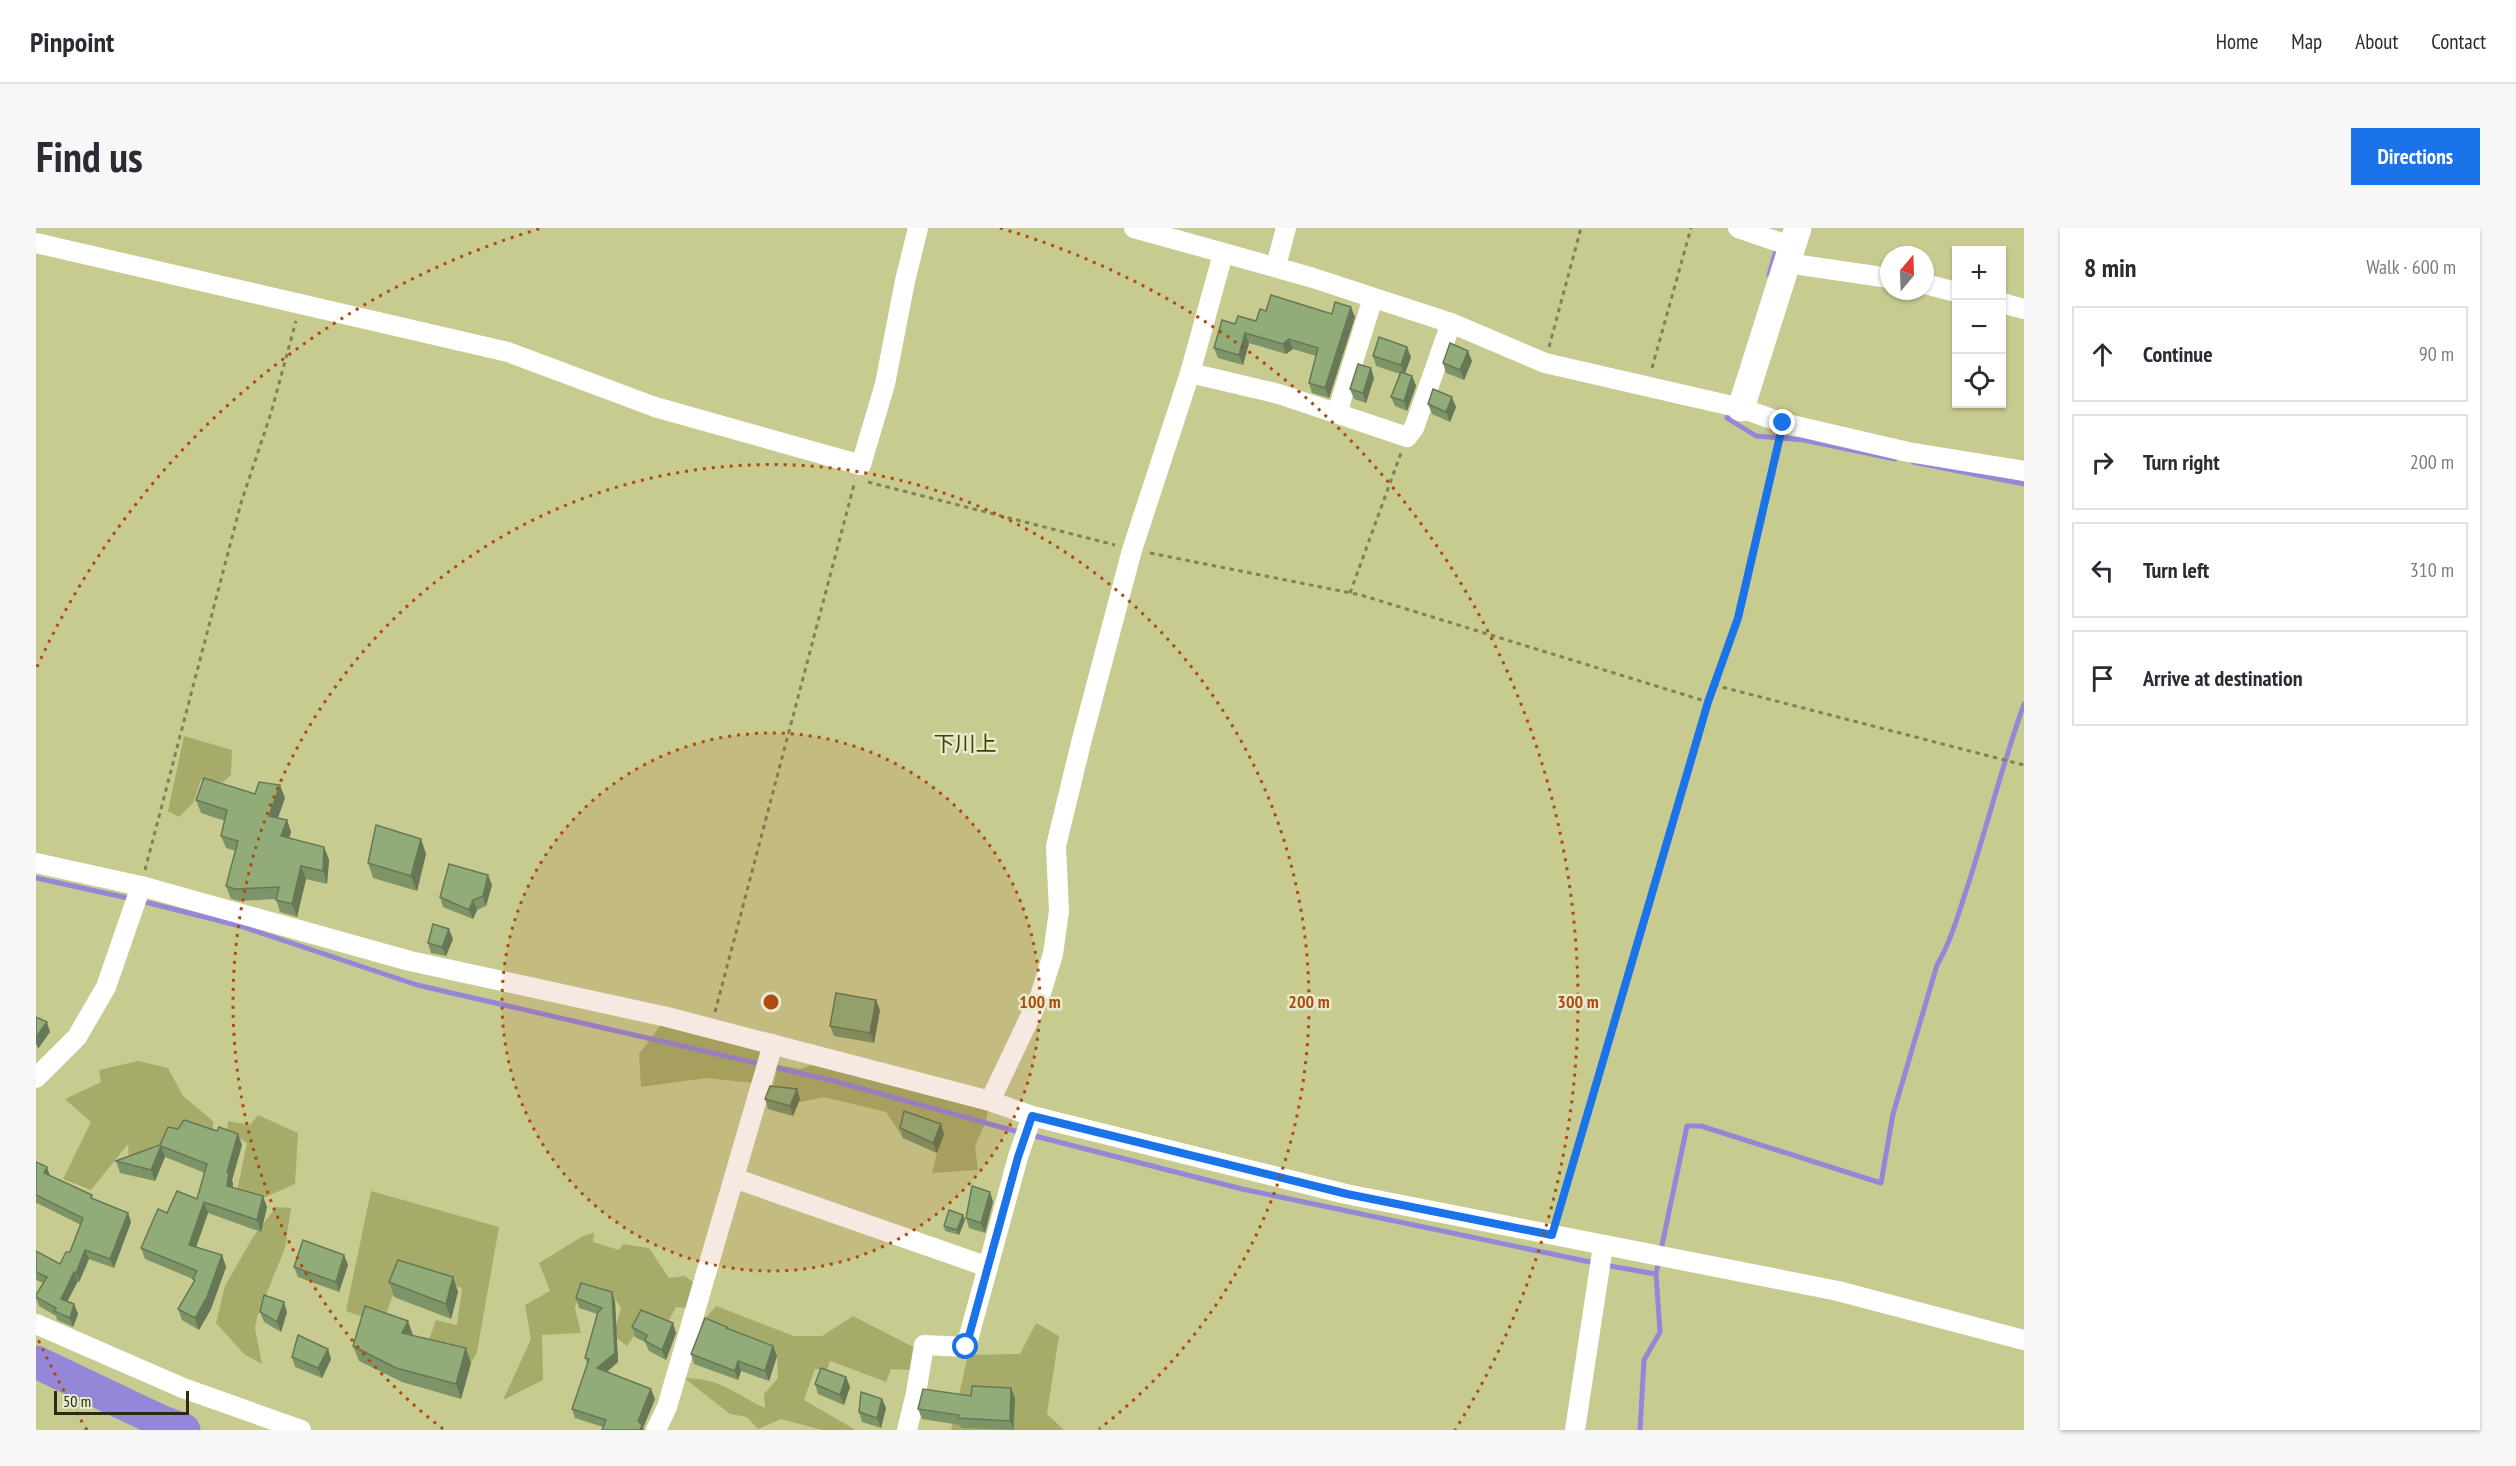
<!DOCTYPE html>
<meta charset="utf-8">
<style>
body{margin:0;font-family:"PT Sans Narrow","Noto Sans JP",sans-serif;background:#f7f7f7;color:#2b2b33}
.controls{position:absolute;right:18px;top:18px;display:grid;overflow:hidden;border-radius:0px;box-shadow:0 2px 4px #0004}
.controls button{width:54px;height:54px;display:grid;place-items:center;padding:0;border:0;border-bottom:2px solid #e1e1e2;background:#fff;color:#2b2b33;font:30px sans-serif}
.compass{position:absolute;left:1844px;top:18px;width:54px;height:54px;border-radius:50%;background:#fff;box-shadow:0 2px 4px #0004;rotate:19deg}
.scale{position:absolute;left:18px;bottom:15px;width:135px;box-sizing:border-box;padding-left:6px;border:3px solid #2a2b14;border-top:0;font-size:16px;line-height:21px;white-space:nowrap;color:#2a2b14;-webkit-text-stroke:4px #e7eacc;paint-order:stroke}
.stop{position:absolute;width:18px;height:18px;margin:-14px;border:4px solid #1a73e8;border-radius:50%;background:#fff}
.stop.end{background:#1a73e8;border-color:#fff;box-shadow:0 2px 6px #0008}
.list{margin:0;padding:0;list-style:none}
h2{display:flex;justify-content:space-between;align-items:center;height:78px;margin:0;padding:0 24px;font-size:26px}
h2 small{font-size:20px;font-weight:400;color:#7c7c81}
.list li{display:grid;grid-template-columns:39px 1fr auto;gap:18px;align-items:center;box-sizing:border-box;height:96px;margin:0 12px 12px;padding:0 12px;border:2px solid #e1e1e2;border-radius:0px}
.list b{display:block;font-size:22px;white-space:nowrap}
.list em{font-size:20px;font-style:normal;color:#7c7c81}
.icon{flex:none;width:33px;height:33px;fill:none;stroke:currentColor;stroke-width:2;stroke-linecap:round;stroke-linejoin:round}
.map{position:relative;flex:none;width:1988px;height:1202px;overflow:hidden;border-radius:0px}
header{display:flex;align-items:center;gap:36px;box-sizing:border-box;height:84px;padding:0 30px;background:#fff;border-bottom:2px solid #e1e1e2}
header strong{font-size:28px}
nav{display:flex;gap:33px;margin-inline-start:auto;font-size:21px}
.intro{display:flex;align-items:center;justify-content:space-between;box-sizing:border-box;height:144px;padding:0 36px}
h1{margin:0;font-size:42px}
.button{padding:15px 27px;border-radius:0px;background:#1a73e8;color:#fff;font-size:21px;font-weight:700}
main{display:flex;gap:36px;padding:0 36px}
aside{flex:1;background:#fff;border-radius:0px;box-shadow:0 2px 4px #0004}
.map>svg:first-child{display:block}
.green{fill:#a7ab69}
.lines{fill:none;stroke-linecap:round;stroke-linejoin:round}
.stream{stroke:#9587d7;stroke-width:5}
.river{stroke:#9587d7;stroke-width:33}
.path{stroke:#7f8156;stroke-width:3;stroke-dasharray:4.5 4.5;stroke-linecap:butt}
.street{stroke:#fff;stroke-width:20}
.secondary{stroke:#fff;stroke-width:27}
.wall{fill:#7d9468}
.shaded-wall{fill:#667855}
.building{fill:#91ac79;stroke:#667855;stroke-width:1.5}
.route{stroke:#1a73e8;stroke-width:8}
.ring{fill:none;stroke:#af4b0e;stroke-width:3;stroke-dasharray:3 6}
.labels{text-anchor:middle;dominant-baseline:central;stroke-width:5;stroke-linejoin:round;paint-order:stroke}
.quarter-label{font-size:21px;fill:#404102;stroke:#e7eacc}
.centre{fill:#af4b0e;stroke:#e7eacc;stroke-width:3}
.ring-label{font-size:18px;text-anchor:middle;font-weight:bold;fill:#af4b0e;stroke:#e7eacc;stroke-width:5;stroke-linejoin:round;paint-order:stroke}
</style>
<header>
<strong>Pinpoint</strong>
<nav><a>Home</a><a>Map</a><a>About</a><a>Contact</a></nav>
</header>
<div class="intro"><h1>Find us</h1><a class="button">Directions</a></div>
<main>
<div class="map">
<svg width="1988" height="1202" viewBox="0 0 1988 1202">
<rect width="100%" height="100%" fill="#c8cb90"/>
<g class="green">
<path d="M148 508 196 522 195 547 187 554 165 552 157 575 143 589 132 583Z"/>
<path d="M631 789 716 811 730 832 717 855 671 850 605 859 603 826Z"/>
<path d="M102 833 132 840 147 868 177 893V903L143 905 120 928 93 936 92 916 55 962 27 951 55 894 29 871 65 854 63 842Z"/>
<path d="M786 834 954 873 950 893 939 918 942 942 896 945 901 925 867 910 850 884 788 869 732 881 742 837 764 841Z"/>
<path d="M222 887 262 905 259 956 225 971 201 963 211 915 191 903 192 893 214 897Z"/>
<path d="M335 963 463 999 441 1124 435 1135 393 1112 400 1092 421 1097 426 1060 366 1040 347 1096 310 1083Z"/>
<path d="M240 979 255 980 249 1020 221 1089 219 1100 226 1136 208 1126 180 1095 189 1058 217 1009Z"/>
<path d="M558 1005 557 1014 583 1022 587 1016 613 1020 633 1050 649 1048 673 1067 660 1081 640 1079 627 1103 612 1088 591 1118 577 1107 585 1080 578 1069 545 1060 539 1080 545 1105 506 1107 507 1152 467 1172 495 1111 489 1077 514 1063 503 1035 547 1008Z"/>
<path d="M680 1078 758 1108H786L817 1088 883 1122 875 1142 855 1141 850 1154 794 1133 791 1142 779 1141 768 1172 820 1202H786L745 1191 722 1201 711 1189 694 1186 648 1150C688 1151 696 1165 729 1180L728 1166 742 1150 741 1128 697 1110 668 1092Z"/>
<path d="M1000 1095 1023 1108 1011 1186 1028 1202H915L932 1127 984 1126Z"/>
</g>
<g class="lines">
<g class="stream">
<path d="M1733 47 1741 19"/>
<path d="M1694 183 1691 190 1720 208 1768 212 1859 231"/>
<path d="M1877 234 1988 256"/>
<path d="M0 650 96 671"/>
<path d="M105 673 204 698 381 757 798 853 986 905"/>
<path d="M995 907 1206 961 1559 1035"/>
<path d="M1568 1037 1620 1046"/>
<path d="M1604 1202 1608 1132 1624 1104 1620 1046 1651 898H1665L1845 955 1857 886 1901 737C1915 713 1922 687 1931 660 1951 599 1966 537 1988 476"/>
</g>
<path class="river" d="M0 1134 124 1193 148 1202"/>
<g class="path">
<path d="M1513 119 1545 0"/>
<path d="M1616 140 1655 0"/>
<path d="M832 254 1079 317"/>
<path d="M1114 325 1325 367 1672 474"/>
<path d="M1314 365 1365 225"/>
<path d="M1678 457 1988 537"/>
<path d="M109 642 205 275 235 185 260 93"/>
<path d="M679 784 819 253"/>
<path d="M1521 988 1672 474 1702 390 1743 214"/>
</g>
<g class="street">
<path d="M1098 0 1274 49 1415 95 1509 135 1705 180 1747 195 1872 224 1988 243"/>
<path d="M1702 0 1757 19"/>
<path d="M0 15 472 124 619 179 825 237 849 156 869 53 882 0"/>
<path d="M1751 35 1853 50"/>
<path d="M1240 38 1250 0"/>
<path d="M1889 56 1920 64"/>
<path d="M1966 75 1988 81"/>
<path d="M1154 145 1243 166 1371 209 1378 200 1415 95"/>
<path d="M1301 185 1337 70"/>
<path d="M0 635 105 658 374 733 631 789 954 873 996 888 1310 966 1802 1063 1988 1112"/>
<path d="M0 850 41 809 70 759 105 658"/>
<path d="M954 873 1004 768 1017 726 1023 683 1020 618 1046 511 1096 322 1154 145 1187 26"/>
<path d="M698 950 952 1039"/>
<path d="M0 1096 147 1160 265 1202"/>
<path d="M620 1202 631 1179 737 816"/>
<path d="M871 1202 880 1165 888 1117 930 1119 982 929 996 888"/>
<path d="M1539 1202 1567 1018"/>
</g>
<path class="secondary" d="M1705 180 1762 0"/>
</g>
<g class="wall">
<path d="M1230 83 1296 86 1319 89 1293 170 1276 165 1273 155 1280 128 1257 121 1250 126 1213 115 1207 137 1182 130 1178 120 1199 96 1220 93Z"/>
<path d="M1337 128 1375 129 1369 146 1376 148 1380 158 1371 183 1359 178 1355 169 1364 146 1340 138Z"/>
<path d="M1436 133 1428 152 1410 145 1407 135Z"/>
<path d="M1338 150 1330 175 1318 171 1314 161Z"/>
<path d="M1392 176 1420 179 1414 194 1396 186Z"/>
<path d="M219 566 249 570 242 590 251 592 255 604 253 610 288 619 293 632 291 656 270 651 261 689 244 684 240 671 204 673 195 671 190 658 200 623 190 620 185 608 189 593 165 585 160 572Z"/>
<path d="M385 611 390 626 381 663 337 650 332 635Z"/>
<path d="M456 657 450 678 441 682 437 691 407 679 404 669Z"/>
<path d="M417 711 410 728 395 725 392 715Z"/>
<path d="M844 782 838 815 798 808 794 798Z"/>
<path d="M729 871H764L757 888 732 881Z"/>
<path d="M864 900 908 906 901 925 867 910Z"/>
<path d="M124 917H206L196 952 197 956V960L231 979 225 1004 172 985 160 1019 186 1027 190 1039 175 1081 163 1102 146 1092 142 1081 158 1054 157 1051 109 1031 105 1020 131 985 161 971 169 945 129 929 119 953 84 945 80 933Z"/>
<path d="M0 934 11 939 14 948 58 971 92 985 95 994 78 1040 53 1031 43 1054 42 1053 31 1073 38 1076 42 1086 37 1099 21 1092 20 1088 3 1078 0 1071V1067L7 1055 0 1052V1023L24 1036 34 1024 45 997 1 975 0 977Z"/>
<path d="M954 964 957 974 949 1005 933 1000 930 990Z"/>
<path d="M927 987 929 992 923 1007 909 1003 908 998Z"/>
<path d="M308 1027 312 1037 303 1064 262 1049 258 1039Z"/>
<path d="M417 1049 422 1064 415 1091 358 1069 353 1054Z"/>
<path d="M576 1064 579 1073 582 1134 570 1144 619 1171 607 1200 608 1202H566L567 1199 539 1190 536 1181 552 1136 549 1130 561 1086 543 1080 540 1070Z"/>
<path d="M224 1084H251L245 1104 228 1094Z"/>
<path d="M596 1099 640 1105 630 1132 613 1123 609 1114 599 1109Z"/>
<path d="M691 1099V1101L741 1128 733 1153 705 1143 702 1152 658 1136 655 1126Z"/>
<path d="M377 1108 435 1135 425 1171 366 1154 323 1133 317 1118Z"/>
<path d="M292 1121 295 1131 286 1150 259 1139 256 1129Z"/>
<path d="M810 1149 814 1159 808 1177 782 1166 779 1156Z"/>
<path d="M935 1168 979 1170 978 1202 926 1200 924 1197 886 1191 882 1181Z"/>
<path d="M846 1171 850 1180 845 1200 826 1194 823 1184Z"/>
</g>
<g class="shaded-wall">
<path d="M1315 79 1319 89 1293 170 1289 160Z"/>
<path d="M1209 105 1213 115 1207 137 1203 127Z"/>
<path d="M1253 111 1257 121 1250 126 1247 116Z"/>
<path d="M1371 119 1375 129 1368 147 1365 137Z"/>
<path d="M1432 123 1436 133 1428 152 1424 142Z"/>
<path d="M1335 140 1338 150 1330 175 1327 165Z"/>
<path d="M1376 148 1380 158 1371 183 1368 173Z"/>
<path d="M1416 169 1420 179 1414 194 1410 184Z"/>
<path d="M244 557 249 570 238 600 233 588Z"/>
<path d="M251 592 255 604 250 620 245 608Z"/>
<path d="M385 611 390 626 381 663 375 648Z"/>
<path d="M288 619 293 632 291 656 287 643Z"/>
<path d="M265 638 270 651 261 689 256 676Z"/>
<path d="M452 647 456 657 450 678 447 668Z"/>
<path d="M437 672 441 682 437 691 433 682Z"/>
<path d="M413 701 417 711 410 728 406 719Z"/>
<path d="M840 772 844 782 838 815 834 805Z"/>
<path d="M11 794 14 804 2 821 0 815V809Z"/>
<path d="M761 861 764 871 757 888 754 878Z"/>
<path d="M905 896 908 906 901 925 897 915Z"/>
<path d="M202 906 206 917 196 952 197 956 195 969 191 958V944Z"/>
<path d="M125 918 129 929 119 953 115 942Z"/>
<path d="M11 939 14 949 8 945Z"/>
<path d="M954 964 957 974 949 1005 945 995Z"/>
<path d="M227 968 231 979 225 1004 221 992Z"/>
<path d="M168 974 172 985 157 1028 153 1017Z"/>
<path d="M92 985 95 994 78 1040 74 1031Z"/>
<path d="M927 987 929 992 923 1007 921 1002Z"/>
<path d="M49 1022 53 1031 43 1054 40 1045Z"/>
<path d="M186 1027 190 1039 175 1081 163 1102 159 1090Z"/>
<path d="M308 1027 312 1037 303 1064 300 1054Z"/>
<path d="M38 1044 42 1053 28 1080 25 1071Z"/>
<path d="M417 1049 422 1064 415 1091 410 1076Z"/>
<path d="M576 1064 579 1073 582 1134 564 1150 561 1140Z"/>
<path d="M248 1074 251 1084 245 1104 241 1094Z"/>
<path d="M38 1076 42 1086 37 1099 34 1090Z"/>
<path d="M372 1093 377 1107 366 1105Z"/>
<path d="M637 1095 640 1105 630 1132 626 1122Z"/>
<path d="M737 1118 741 1128 733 1153 729 1143Z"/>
<path d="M430 1120 435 1135 425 1171 420 1156Z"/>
<path d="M292 1121 295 1131 286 1150 282 1140Z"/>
<path d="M702 1133 705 1143 702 1152 699 1143Z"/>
<path d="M810 1149 814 1159 808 1177 804 1167Z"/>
<path d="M975 1160 979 1170 977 1202 974 1193Z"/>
<path d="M615 1161 619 1171 607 1200 608 1202H604L602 1193Z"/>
<path d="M846 1171 850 1180 845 1200 841 1190Z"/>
</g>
<g class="building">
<path d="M1235 67 1296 86 1299 74 1315 79 1289 160 1273 155 1282 120 1253 111 1247 116 1209 105 1203 127 1178 120 1186 92 1199 96 1202 88 1220 93 1224 81 1230 83Z"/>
<path d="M1343 109 1371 119 1365 137 1337 128Z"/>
<path d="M1414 115 1432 123 1424 142 1407 135Z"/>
<path d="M1322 136 1335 140 1327 165 1314 161Z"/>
<path d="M1365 144 1376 148 1368 173 1355 169Z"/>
<path d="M1397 161 1416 169 1410 184 1392 176Z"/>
<path d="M168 550 219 566 223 554 244 557 233 588 251 592 245 608 288 619 287 643 265 638 256 676 240 672 243 659 199 661 190 658 202 613 185 608 191 582 160 572Z"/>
<path d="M340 597 385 611 375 648 332 635Z"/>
<path d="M413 636 452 647 447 668 437 672 433 682 404 669Z"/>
<path d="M397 696 413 701 406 719 392 715Z"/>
<path d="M800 765 840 772 834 805 794 798Z"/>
<path d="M0 789 11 794 0 809Z"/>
<path d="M734 858 761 861 754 878 729 871Z"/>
<path d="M868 883 905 896 897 915 864 900Z"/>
<path d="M148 892 181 903 183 899 202 906 191 944 193 945 191 958 227 968 221 992 168 974 153 1017 186 1027 171 1069 159 1090 142 1081 159 1052 157 1051 161 1043 105 1020 122 981 131 985 141 963 161 971 171 936 125 918 115 942 80 933 124 917 132 899 142 901Z"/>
<path d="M0 934 11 939 8 945 56 967 55 970 92 985 74 1031 49 1022 40 1045 38 1044 25 1071 38 1076 34 1090 18 1083 20 1080 0 1069V1067L11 1049 0 1044V1023L24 1036 30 1024H34L47 990 0 967Z"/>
<path d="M936 958 954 964 945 995 930 990Z"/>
<path d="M913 982 927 987 921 1002 908 998Z"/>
<path d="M267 1012 308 1027 300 1054 258 1039Z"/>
<path d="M362 1032 417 1049 410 1076 353 1054Z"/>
<path d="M545 1055 576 1064 579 1125 561 1140 615 1161 602 1193 606 1197 604 1202H566L570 1192 536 1181 553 1131 549 1130 562 1084 566 1080 540 1070Z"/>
<path d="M228 1067 248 1074 241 1094 224 1084Z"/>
<path d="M329 1078 372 1093 366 1105 430 1120 420 1156 360 1140 317 1118Z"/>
<path d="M605 1082 637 1095 626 1122 609 1113 611 1107 596 1099Z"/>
<path d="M669 1090 691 1099 690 1100 737 1118 729 1143 702 1133 699 1143 655 1126Z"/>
<path d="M262 1107 292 1121 282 1140 256 1129Z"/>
<path d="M785 1140 810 1149 804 1167 779 1156Z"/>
<path d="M936 1158 975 1160 974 1193 922 1190 923 1187 882 1181 887 1161 935 1168Z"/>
<path d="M825 1164 846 1171 841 1190 823 1184Z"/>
</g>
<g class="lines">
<path class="route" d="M930 1119 982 929 996 888 1311 966 1516 1007 1672 474 1702 390 1747 195"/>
</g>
<circle cx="735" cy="774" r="269" fill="#af4b0e" fill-opacity=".12"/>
<g class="ring">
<circle cx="735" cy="774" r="269"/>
<path d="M407 1201A538 538 0 1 1 1063 1201"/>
<path d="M51 1202A807 807 0 0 1 1 1109M1 439A807 807 0 0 1 506 0M964 0A807 807 0 0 1 1419 1202"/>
</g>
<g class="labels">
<g class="quarter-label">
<text x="929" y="515">下川上</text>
</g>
</g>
<circle cx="735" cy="774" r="9" class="centre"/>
<g class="ring-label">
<text x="1004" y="780">100 m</text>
<text x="1273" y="780">200 m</text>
<text x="1542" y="780">300 m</text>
</g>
</svg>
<div class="controls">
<button>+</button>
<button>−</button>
<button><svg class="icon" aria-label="locate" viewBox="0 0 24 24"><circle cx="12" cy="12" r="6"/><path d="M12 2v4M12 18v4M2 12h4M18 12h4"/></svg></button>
</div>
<svg class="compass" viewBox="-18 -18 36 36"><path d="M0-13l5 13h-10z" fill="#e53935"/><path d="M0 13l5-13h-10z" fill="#7c7c81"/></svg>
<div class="scale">50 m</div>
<div class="stop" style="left:930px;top:1119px"></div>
<div class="stop end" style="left:1747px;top:195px"></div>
</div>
<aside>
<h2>8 min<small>Walk · 600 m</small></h2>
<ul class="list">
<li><svg class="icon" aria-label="ahead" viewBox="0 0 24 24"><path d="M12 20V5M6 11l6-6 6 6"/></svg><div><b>Continue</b></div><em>90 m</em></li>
<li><svg class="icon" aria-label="right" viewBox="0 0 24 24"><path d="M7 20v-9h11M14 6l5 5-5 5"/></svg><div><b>Turn right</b></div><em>200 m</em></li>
<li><svg class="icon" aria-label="left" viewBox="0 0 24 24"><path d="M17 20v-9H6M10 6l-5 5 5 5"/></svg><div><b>Turn left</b></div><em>310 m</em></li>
<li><svg class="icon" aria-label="arrive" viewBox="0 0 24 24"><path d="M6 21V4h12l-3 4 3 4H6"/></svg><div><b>Arrive at destination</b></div></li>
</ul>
</aside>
</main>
